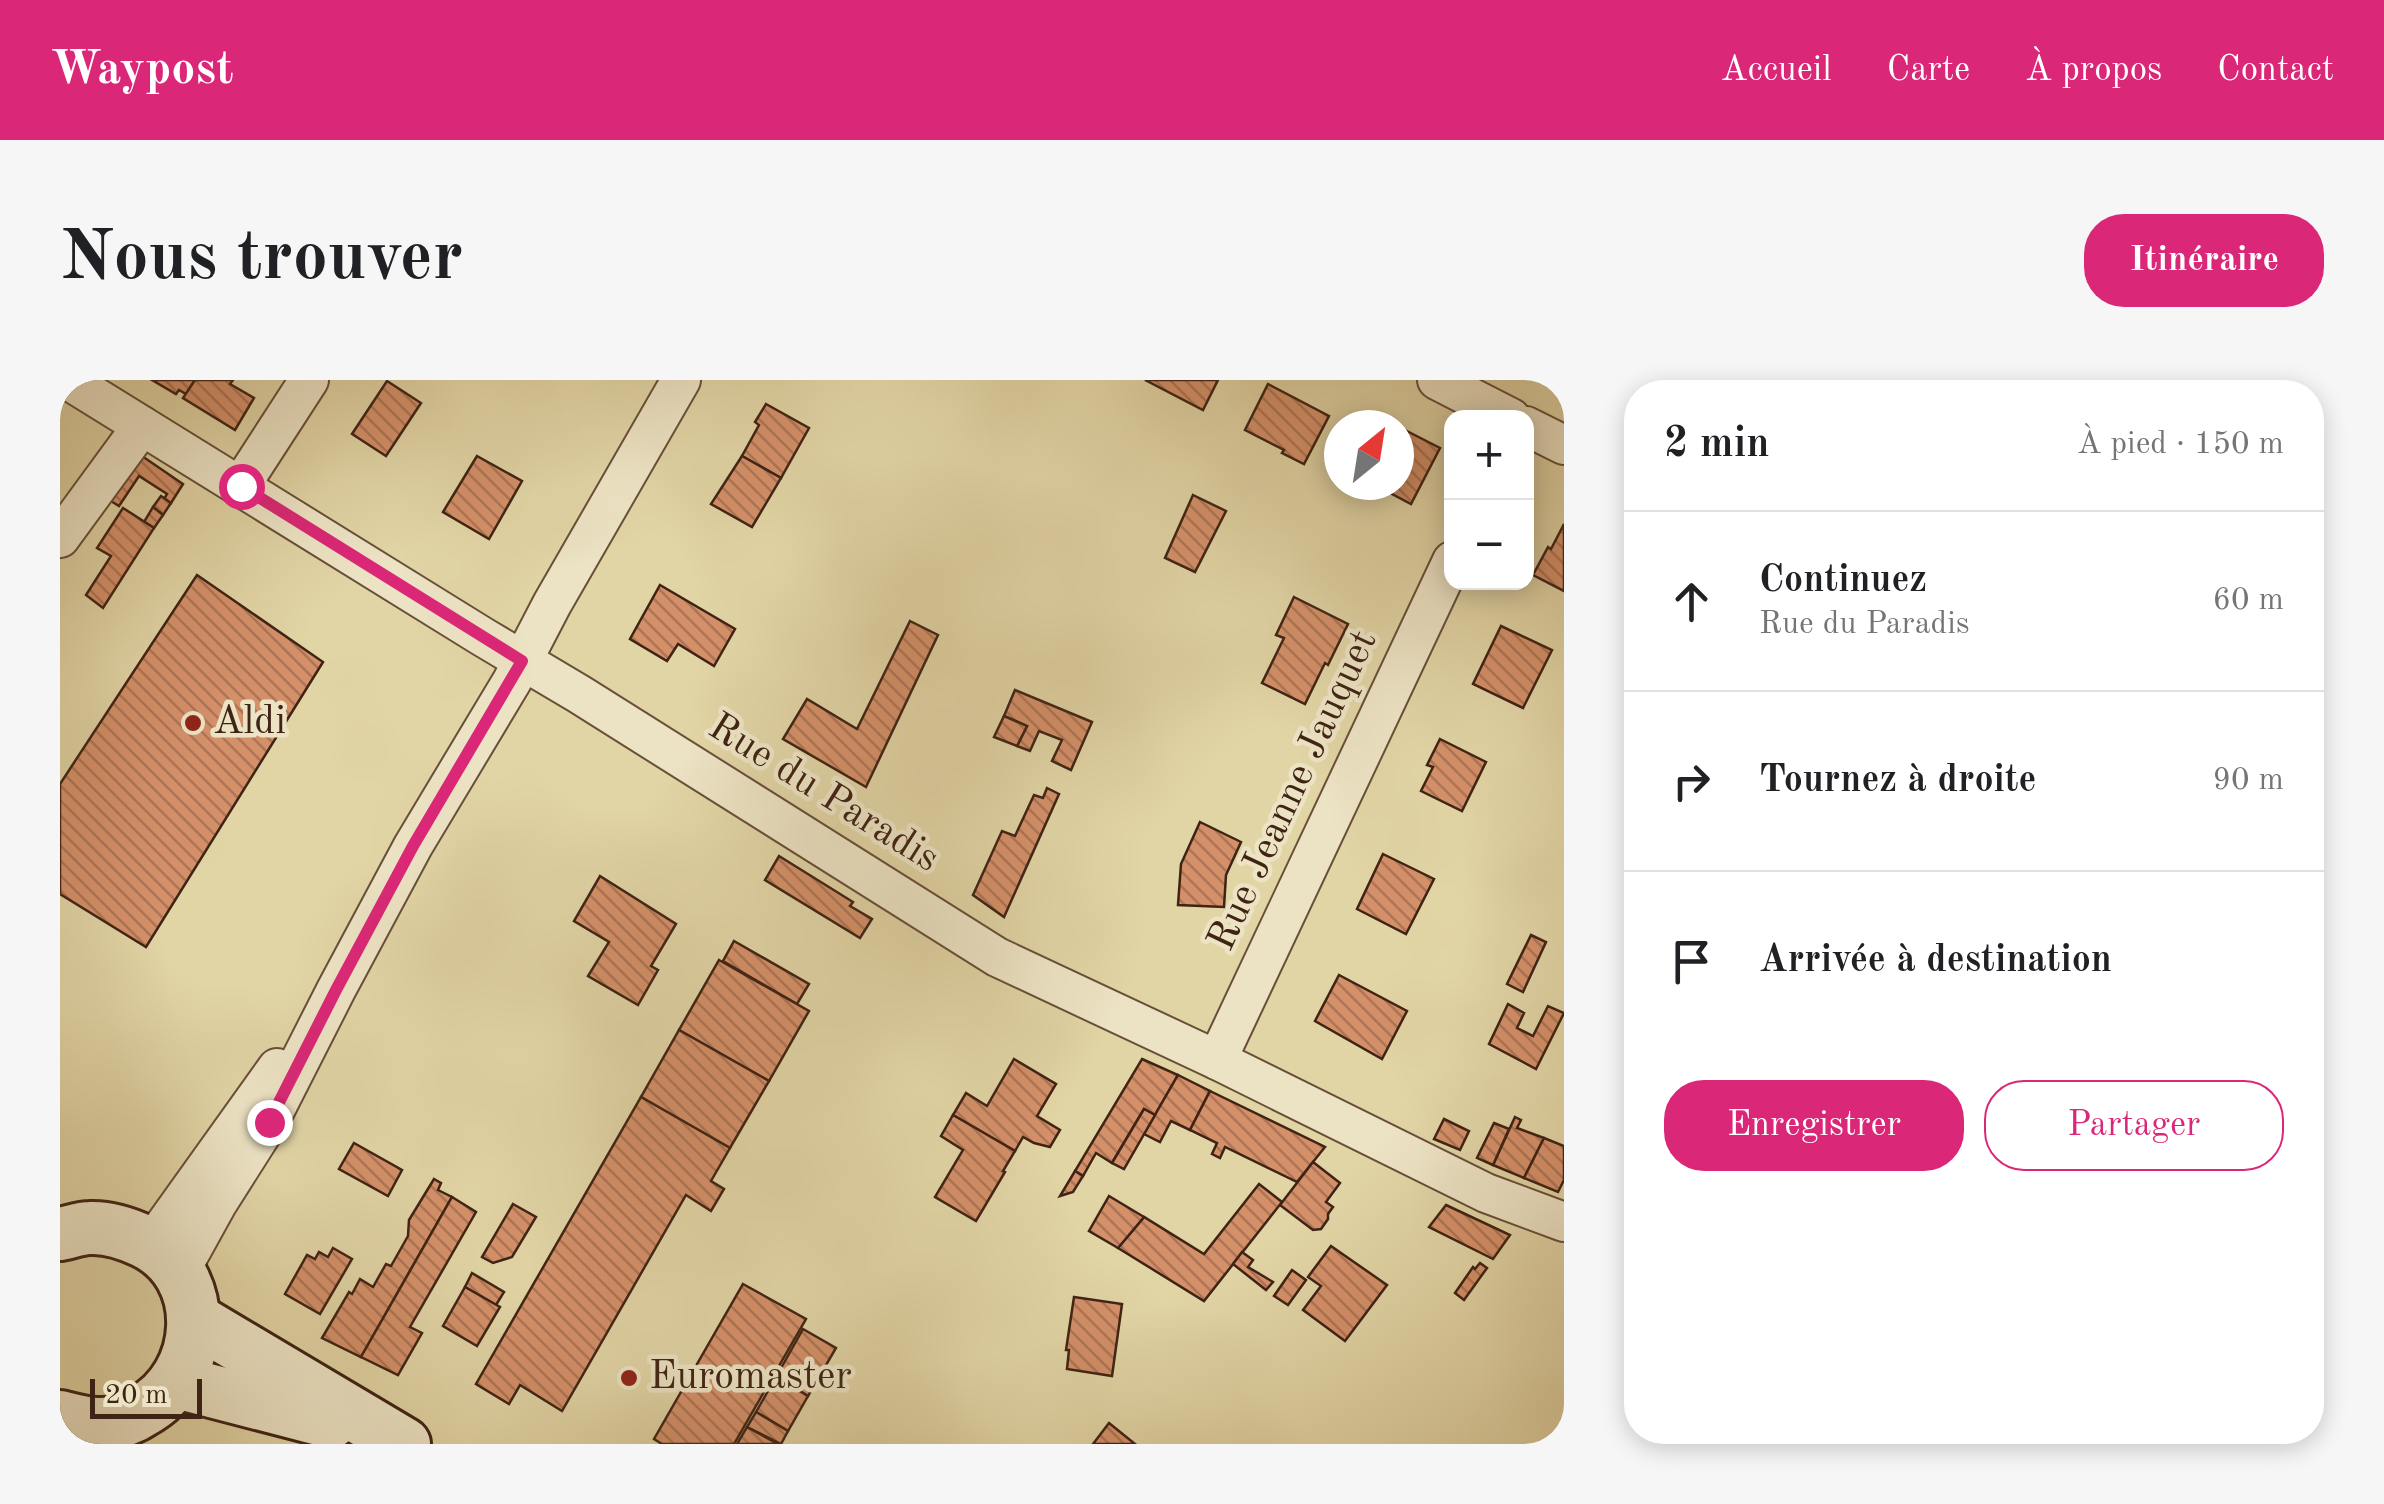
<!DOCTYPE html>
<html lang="fr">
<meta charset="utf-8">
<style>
body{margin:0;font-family:"Old Standard TT",serif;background:#f6f6f6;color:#202124}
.controls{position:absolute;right:30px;top:30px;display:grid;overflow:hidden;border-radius:20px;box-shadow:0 5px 25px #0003}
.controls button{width:90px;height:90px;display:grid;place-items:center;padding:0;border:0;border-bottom:2px solid #e0e0e0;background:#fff;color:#202124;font:50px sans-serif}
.compass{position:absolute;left:1264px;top:30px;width:90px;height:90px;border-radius:50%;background:#fff;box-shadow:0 5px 25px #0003;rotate:30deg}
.scale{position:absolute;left:30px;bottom:25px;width:112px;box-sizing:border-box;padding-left:10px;border:5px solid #3f2314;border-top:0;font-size:28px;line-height:35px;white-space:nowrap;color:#3f2314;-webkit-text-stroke:8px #ece3c4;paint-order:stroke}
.stop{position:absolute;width:30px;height:30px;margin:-22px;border:8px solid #db2777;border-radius:50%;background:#fff}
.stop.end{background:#db2777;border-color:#fff;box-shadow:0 2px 10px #0008}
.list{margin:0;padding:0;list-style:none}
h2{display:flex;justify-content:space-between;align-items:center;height:130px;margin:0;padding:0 40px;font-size:42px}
h2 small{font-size:32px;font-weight:400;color:#757577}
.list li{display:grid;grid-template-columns:65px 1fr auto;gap:30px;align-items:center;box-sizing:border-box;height:180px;padding:0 40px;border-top:2px solid #e0e0e0}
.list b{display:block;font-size:38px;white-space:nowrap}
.list p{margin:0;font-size:32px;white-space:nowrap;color:#757577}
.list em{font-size:32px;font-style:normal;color:#757577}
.actions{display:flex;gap:20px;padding:30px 40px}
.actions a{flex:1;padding:22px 0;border:2px solid #db2777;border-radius:40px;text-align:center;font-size:35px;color:#db2777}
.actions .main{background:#db2777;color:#fff}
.icon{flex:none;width:55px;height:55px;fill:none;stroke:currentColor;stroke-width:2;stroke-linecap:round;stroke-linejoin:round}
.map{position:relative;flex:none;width:1504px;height:1064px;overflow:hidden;border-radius:40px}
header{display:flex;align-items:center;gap:60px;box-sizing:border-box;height:140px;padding:0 50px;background:#db2777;color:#fff}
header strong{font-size:48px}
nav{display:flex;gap:55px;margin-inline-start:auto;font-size:35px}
.intro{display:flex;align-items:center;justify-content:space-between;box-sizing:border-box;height:240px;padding:0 60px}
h1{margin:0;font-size:70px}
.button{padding:25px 45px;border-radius:40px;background:#db2777;color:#fff;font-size:35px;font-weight:700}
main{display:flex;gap:60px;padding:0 60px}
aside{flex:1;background:#fff;border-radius:40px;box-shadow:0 5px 25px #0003}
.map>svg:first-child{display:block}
.building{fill:url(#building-back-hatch);stroke:#3f2314;stroke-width:2.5}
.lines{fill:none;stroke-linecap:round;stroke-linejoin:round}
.minor-casing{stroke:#684f38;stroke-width:42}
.secondary-casing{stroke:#3f2314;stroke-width:58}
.minor{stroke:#ece3c4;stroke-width:38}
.secondary{stroke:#ece3c4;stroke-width:52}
.route{stroke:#db2777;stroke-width:12}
.poi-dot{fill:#8f2418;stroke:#ece3c4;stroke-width:4}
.labels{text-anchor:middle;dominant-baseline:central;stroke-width:9;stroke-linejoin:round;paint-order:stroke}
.poi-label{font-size:40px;fill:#3f2314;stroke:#ece3c4;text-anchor:start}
.street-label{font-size:40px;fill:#3f2314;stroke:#ece3c4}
</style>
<header>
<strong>Waypost</strong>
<nav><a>Accueil</a><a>Carte</a><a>À propos</a><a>Contact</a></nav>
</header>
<div class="intro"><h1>Nous trouver</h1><a class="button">Itinéraire</a></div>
<main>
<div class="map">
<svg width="1504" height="1064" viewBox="0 0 1504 1064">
<defs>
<pattern id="building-back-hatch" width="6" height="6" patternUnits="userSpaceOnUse" patternTransform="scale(2.5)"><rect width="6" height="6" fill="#d49069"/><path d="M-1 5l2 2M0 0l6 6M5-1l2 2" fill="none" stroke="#ad7555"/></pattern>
</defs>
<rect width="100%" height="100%" fill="#e1d4a5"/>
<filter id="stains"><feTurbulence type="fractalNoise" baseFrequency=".002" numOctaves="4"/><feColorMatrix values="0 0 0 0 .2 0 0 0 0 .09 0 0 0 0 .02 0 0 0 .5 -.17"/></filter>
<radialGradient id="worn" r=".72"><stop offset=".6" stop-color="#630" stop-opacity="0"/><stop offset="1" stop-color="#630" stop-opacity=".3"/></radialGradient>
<g class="building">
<path d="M92 0H135L126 14 119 10 116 14Z"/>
<path d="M135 0H173L170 4 194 18 175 50 123 18Z"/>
<path d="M1085 0H1158L1143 30Z"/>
<path d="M327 1 361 23 326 76 292 54Z"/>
<path d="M1208 4 1269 36 1244 84 1222 73 1224 70 1185 50Z"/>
<path d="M706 24 749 48 721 98 682 76 699 45 695 42Z"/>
<path d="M1339 47 1380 68 1351 124 1315 105H1339Z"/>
<path d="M79 74 123 104 111 123 104 119 107 114 79 96 59 126 46 118Z"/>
<path d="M417 76 462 101 429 159 383 132Z"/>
<path d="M682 76 721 98 692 147 651 124Z"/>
<path d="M1133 115 1166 131 1135 192 1105 178Z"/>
<path d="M101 116 111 123 103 135 93 127Z"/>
<path d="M93 127 103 135 94 148 84 142Z"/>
<path d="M63 128 94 148 43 228 26 215 51 176 37 168Z"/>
<path d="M1504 144V211L1473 195 1488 167 1491 169Z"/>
<path d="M137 195 263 282 86 567 0 514V404Z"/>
<path d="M600 205 675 249 654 286 618 264 607 281 570 259Z"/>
<path d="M1234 217 1288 244 1268 285 1265 283 1245 324 1202 303 1224 258 1216 255Z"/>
<path d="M850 241 878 255 806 407 723 359 747 319 797 349Z"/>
<path d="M1441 246 1492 270 1463 328 1413 304Z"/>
<path d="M955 310 1032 342 1011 390 992 381 1002 360 979 351 970 371 957 366 967 346 944 336Z"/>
<path d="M944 336 967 346 957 366 934 357Z"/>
<path d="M1380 359 1426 382 1402 431 1361 411 1373 387 1367 385Z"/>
<path d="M987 408 999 414 944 537 913 515 942 451 955 456 974 415 983 418Z"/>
<path d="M1140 442 1181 462 1166 495 1164 527 1118 525 1121 484Z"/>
<path d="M1323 474 1374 499 1346 554 1297 529Z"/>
<path d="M719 476 793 522 790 526 812 539 800 558 705 500Z"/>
<path d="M540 496 616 544 591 586 598 590 578 625 528 596 549 562 514 541Z"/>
<path d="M1471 555 1486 562 1463 612 1447 604Z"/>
<path d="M674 561 749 604 737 624 663 581Z"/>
<path d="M659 580 749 631 709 701 619 650Z"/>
<path d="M1279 595 1347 631 1322 679 1255 641Z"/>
<path d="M1448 624 1464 633 1457 648 1473 656 1488 626 1504 633 1476 689 1429 664Z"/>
<path d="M619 650 709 701 670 768 581 717Z"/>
<path d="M954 679 996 704 977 736 1000 750 990 767 974 763 963 757 955 771 893 735 906 713 927 726Z"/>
<path d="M1082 679 1118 695 1095 735 1084 729 1052 783 1036 773 1023 796 1015 791Z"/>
<path d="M1118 695 1150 711 1130 750 1111 741 1100 762 1084 754Z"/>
<path d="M1150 711 1265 767 1237 802 1165 767 1160 778 1152 774 1157 763 1130 750Z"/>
<path d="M581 717 670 768 651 801 664 809 651 831 626 815 502 1031 460 1005 449 1024 416 1004Z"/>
<path d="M1084 729 1095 735 1064 789 1052 783Z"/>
<path d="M893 735 955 771 943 791 945 792 916 841 875 817 903 770 881 756Z"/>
<path d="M1455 737 1461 740 1457 748 1484 758 1464 798 1433 785Z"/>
<path d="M1384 739 1409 751 1400 770 1374 759Z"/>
<path d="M1434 743 1449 749 1433 785 1417 778Z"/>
<path d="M1484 758 1504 766V800L1498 812 1464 798Z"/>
<path d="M294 763 342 790 328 816 279 789Z"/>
<path d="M1253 782 1280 803 1266 822 1273 827 1268 834V839L1261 849 1253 850 1220 825Z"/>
<path d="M1015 791 1023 796 1013 812 1000 816Z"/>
<path d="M374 799 381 803 378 810 392 817 301 977 262 958 289 912 292 914 300 899 313 907 326 884 331 886 348 856 349 840Z"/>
<path d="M1199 804 1222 822 1144 921 1058 868 1084 837 1144 874Z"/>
<path d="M1049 816 1084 837 1058 868 1029 851Z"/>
<path d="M392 817 416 832 350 947 362 953 338 995 301 977Z"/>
<path d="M453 824 476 837 452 877 433 883 422 877Z"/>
<path d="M1386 825 1450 855 1433 879 1369 847Z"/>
<path d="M1271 866 1327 905 1285 961 1243 930 1261 906 1248 897Z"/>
<path d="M273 868 292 879 260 934 225 914 247 875 255 879 259 872 268 877Z"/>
<path d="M1182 872 1193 880 1188 887 1213 902 1206 910 1173 884Z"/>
<path d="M1420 883 1427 888 1404 920 1395 913 1413 887 1415 889Z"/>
<path d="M1232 890 1246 900 1228 925 1214 916Z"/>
<path d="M412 893 444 912 436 925 405 907Z"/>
<path d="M683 904 746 939 674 1064H602L594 1059Z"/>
<path d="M405 907 440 927 417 966 383 946Z"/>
<path d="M1014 917 1062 924 1052 996 1007 989 1009 970H1006Z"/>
<path d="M743 949 776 968 748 1016 716 997Z"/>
<path d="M716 997 748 1016 728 1051 696 1032Z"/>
<path d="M696 1032 728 1051 721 1064 687 1047Z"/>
<path d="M1049 1043 1075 1064H1033Z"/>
<path d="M687 1047 718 1064H677Z"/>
</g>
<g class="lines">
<g class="minor-casing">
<g id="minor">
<path d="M8 0 423 257 519 314 937 577 1157 680 1426 813 1504 842"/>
<path d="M1377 0 1451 38"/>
<path d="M1466 46 1504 65"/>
<path d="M181 105 249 0"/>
<path d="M0 158 82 46"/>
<path d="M1157 680 1392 181"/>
<path d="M91 864 217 688"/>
<path d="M119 893 157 824 209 742 276 610 353 466 452 301 492 224 621 0"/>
</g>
</g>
<g class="secondary-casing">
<g id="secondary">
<path d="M0 854C10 852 21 848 30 848 49 847 66 853 83 861 153 894 147 996 82 1031 70 1039 53 1045 38 1044 26 1044 12 1040 0 1037"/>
<path d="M134 939 344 1064"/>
<path d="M117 1002 271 1042"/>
</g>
</g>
<use href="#minor" class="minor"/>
<use href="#secondary" class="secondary"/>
</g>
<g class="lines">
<path class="route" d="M181 106 462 281 353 466 276 610 209 742"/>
</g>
<g class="poi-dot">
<circle cx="133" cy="343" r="10"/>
<circle cx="569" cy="998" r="10"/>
</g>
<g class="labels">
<g class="poi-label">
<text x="153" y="343">Aldi</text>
<text x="589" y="998">Euromaster</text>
</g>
<g class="street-label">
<text transform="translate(1234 411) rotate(-65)">Rue Jeanne Jauquet</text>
<text transform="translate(763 414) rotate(32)">Rue du Paradis</text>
</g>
</g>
<rect width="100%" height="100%" filter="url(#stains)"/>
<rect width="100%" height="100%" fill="url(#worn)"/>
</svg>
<div class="controls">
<button>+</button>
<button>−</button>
</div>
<svg class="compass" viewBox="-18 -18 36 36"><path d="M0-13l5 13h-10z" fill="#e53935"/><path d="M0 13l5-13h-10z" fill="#757577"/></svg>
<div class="scale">20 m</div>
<div class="stop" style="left:181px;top:106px"></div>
<div class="stop end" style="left:209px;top:742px"></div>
</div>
<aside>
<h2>2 min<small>À pied · 150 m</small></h2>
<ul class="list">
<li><svg class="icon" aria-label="ahead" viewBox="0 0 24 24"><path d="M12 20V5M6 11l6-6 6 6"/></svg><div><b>Continuez</b><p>Rue du Paradis</p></div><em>60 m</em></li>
<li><svg class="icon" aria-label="right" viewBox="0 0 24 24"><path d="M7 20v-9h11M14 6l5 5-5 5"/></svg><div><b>Tournez à droite</b></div><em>90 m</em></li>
<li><svg class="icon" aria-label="arrive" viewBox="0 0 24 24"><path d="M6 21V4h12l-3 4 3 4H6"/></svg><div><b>Arrivée à destination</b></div></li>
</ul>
<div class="actions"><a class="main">Enregistrer</a><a>Partager</a></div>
</aside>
</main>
